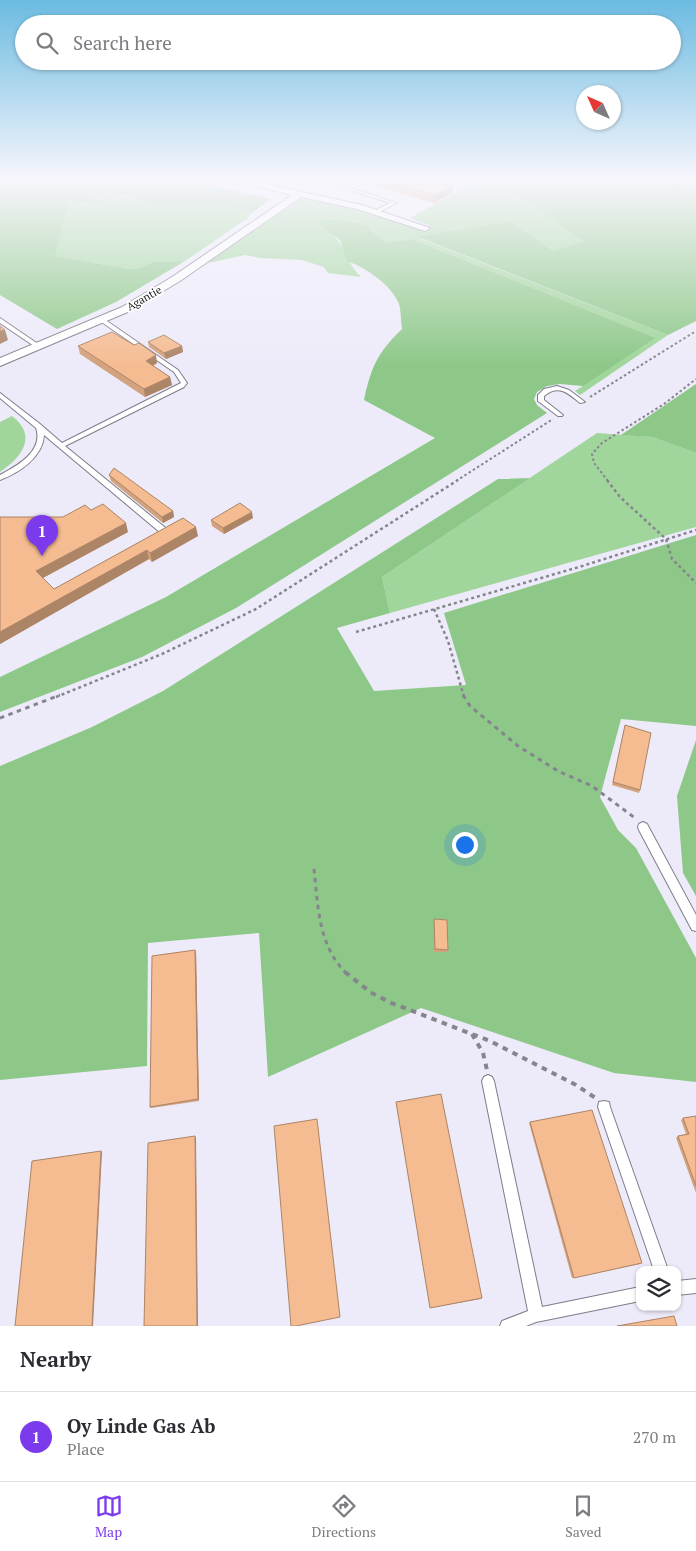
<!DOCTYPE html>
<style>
body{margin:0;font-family:"PT Serif",serif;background:#f2f2f3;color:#2b2b33}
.controls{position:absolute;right:15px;bottom:15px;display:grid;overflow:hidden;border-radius:10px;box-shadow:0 1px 4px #0004}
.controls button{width:45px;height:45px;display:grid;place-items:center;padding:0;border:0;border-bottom:1px solid #e1e1e2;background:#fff;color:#2b2b33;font:25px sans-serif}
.compass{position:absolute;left:576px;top:85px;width:45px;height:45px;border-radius:50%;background:#fff;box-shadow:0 1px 4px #0004;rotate:315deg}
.you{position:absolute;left:464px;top:844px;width:18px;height:18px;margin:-12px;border:4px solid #fff;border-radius:50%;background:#1a73e8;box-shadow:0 0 0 8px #1a73e833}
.badge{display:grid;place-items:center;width:32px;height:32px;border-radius:50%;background:#7c3aed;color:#fff;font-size:16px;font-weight:700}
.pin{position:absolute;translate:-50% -41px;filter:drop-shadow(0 1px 2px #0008)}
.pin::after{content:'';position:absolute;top:26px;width:18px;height:15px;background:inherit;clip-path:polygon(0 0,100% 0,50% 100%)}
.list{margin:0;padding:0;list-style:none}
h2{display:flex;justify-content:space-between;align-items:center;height:65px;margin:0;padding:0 20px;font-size:21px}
h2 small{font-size:16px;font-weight:400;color:#7c7c81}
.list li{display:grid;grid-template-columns:32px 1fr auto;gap:15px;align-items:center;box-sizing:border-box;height:90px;padding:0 20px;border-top:1px solid #e1e1e2}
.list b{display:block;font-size:19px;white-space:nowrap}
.list p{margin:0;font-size:16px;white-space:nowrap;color:#7c7c81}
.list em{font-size:16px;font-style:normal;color:#7c7c81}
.icon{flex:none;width:28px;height:28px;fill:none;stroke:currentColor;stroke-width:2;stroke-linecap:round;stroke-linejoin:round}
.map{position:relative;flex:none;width:696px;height:1326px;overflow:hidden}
.search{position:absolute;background:#fff;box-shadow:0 1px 4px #0004;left:15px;right:15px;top:15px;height:55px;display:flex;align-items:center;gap:12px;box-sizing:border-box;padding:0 18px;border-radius:28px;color:#7c7c81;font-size:19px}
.sheet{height:155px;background:#fff}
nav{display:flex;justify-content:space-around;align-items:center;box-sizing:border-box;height:70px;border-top:1px solid #e1e1e2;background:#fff;font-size:14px;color:#7c7c81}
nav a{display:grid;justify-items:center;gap:2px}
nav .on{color:#7c3aed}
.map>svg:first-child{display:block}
.green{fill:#a0d59b}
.forest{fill:#8dc888}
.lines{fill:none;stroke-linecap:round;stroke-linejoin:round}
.service-casing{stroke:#7f7c89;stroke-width:2}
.minor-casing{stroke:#7f7c89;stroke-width:2}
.path-far4{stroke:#86858e;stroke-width:1;stroke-dasharray:2 2;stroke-linecap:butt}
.path-far3{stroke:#86858e;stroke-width:2;stroke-dasharray:2.5 2.5;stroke-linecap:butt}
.path-far2{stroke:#86858e;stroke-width:2.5;stroke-dasharray:3 3;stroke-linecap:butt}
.path-far1{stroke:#86858e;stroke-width:3;stroke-dasharray:4.5 4.5;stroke-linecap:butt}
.path{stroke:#86858e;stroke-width:4;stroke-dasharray:5.5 5.5;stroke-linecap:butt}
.service{fill:#fff;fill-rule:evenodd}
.minor{fill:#fff;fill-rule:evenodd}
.wall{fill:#d3a27e}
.shaded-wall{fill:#ac8466}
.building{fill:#f5bc92;stroke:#ac8466}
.labels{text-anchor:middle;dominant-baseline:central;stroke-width:4;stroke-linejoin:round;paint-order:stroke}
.far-street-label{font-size:11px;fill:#222126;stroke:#fff}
</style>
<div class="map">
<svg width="696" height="1326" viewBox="0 0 696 1326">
<rect width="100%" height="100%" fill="#edebf9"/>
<g class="green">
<path d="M0 180H42L0 191Z"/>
<path d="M99 180H115L113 184 120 196 141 199 148 205 232 207 252 213 248 218 185 261 152 262 141 268 129 269 54 256 66 204 74 200 86 204 101 200 82 195 88 182Z"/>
<path d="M477 180H497L585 241 553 251 511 221 419 238 668 335 580 395 575 391 583 386 411 239 388 243 371 231 367 225 351 221 323 219V229C350 244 341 257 361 277L328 273 324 267 302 260 260 258 245 255 208 263 298 200 305 198 356 210 421 230 430 226 410 218Z"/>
<path d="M12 416C38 436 22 457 0 472V422Z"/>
<path d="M597 433 652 437 696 453V527L390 613 382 577Z"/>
</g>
<g class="forest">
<path d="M42 180H99L86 185 89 188 82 195 105 202C93 209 81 198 68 202L55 256 129 269 141 268 152 262 185 261 116 302 57 329 0 295V191Z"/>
<path d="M115 180H189L271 199 252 213 232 207 148 205 141 199 114 194Z"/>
<path d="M497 180H696V321L668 335 418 237 511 221 553 251 584 241Z"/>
<path d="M323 219 351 221 367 225 371 231 388 243 411 239 655 338 583 386 560 384 547 386 537 392 534 399 537 405 547 413 236 608 142 657 0 712V677L166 597 435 438 364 400C371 367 378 352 402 329 401 321 401 311 399 304 391 284 366 268 347 261L340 240 322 228 324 226 318 223Z"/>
<path d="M696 384V453L652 437 621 435Z"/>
<path d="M530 478 382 577 390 613 337 628 374 691 466 685 444 613 696 535V726L621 719 600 797 618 830 636 848 696 958V1082L614 1073 421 1008 268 1077 259 933 148 943 147 1066 0 1080V766L92 727 163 691 498 479Z"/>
<path d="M696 740V896L683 873 677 796Z"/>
</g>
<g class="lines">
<g class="service-casing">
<g id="service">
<path d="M320 180H327L396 203 378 213H374V211L390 203Z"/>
<path d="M0 318 41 346V348H37L0 323Z"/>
<path d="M100 319H104L178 370 187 383 184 387 65 446 168 530 169 532 168 534H162L44 435C43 457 19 473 0 480V475C17 466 44 451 36 428L0 398V393L40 424 62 443 181 383 174 372 100 321Z"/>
<path d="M557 386 569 390 585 402 580 403C568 393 559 384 544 396V400L563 415 562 416H558L538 401V395L544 389Z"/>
<path d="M643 822 647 824 696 915V931L692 930 639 830 638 827 639 824Z"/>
<path d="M488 1075 492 1077 494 1081 542 1307 640 1287V1301L536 1322 526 1326H500L502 1321 528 1311 482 1081 484 1077Z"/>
<path d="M604 1101 609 1102 610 1107 668 1270H654L598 1107 599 1102Z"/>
<path d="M696 1279V1293L677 1295V1281Z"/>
</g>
</g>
<g class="minor-casing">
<path id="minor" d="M230 180H248L362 205 430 228 425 231 357 209 301 197 180 281 130 311 0 366V358L122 307 172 277 292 195Z"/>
</g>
<g class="path-far4">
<path d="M211 180 224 183"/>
<path d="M666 180 696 205"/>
</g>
<g class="path-far3">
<path d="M590 397 696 331"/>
<path d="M456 481 553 419"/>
<path d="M608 481 594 463 592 454 602 443 664 404 696 379"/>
</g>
<g class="path-far2">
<path d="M607 480 620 497 666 539 672 559 696 583"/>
<path d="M434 609 448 641 464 697"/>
<path d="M356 632 579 567 696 530"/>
<path d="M56 697 162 654 256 609 458 480"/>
</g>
<g class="path-far1">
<path d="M463 695 470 706 518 746 558 771 592 786 635 818"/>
<path d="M0 718 60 695"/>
<path d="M314 869C318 906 318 945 346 973"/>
</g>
<g class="path">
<path d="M345 972 370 992 389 1002 490 1041 576 1085 597 1099"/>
<path d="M472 1034 483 1053 487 1070"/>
</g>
<use href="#service" class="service"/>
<use href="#minor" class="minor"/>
</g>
<g class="wall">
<path d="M354 180H433L453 186 452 193 434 203Z"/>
<path d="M148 342 182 346 183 352 166 359 149 347Z"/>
<path d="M78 346 157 363 153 366 170 377 172 385 145 397 80 354Z"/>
<path d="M109 475 173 511 174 517 163 523 111 481Z"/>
<path d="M91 510 128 532 43 578 54 589 183 518 198 536 152 562 149 559 0 644V517H63Z"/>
<path d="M253 518 224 534 212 526 211 520Z"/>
<path d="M625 725 640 790 639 793 612 785Z"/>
<path d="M434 919 448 950V952H434Z"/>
<path d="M196 952 199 1101 151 1108 150 1107Z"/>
<path d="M396 1102 482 1298 481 1299 430 1308Z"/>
<path d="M696 1116V1193L676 1138 678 1136 686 1134 681 1120 683 1118Z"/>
<path d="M530 1122 640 1264 572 1278 529 1123Z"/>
</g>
<g class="shaded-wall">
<path d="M453 186 452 193 434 203 435 195Z"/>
<path d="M5 330 8 340 0 344V331Z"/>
<path d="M182 346 183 352 166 359 164 353Z"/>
<path d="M156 355 157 363 147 369 146 361Z"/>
<path d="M170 377 172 385 145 397 144 389Z"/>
<path d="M173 511 174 517 163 523 162 517Z"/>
<path d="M252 512 253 518 224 534 223 528Z"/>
<path d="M126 523 128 532 39 580 36 571Z"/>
<path d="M196 527 198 536 152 562 150 553Z"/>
<path d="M147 550 149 559 0 644V632Z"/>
<path d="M195 950 196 952 199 1101 198 1099Z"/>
<path d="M195 1136 196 1138 198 1326H197Z"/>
<path d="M101 1151 102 1152 93 1326H92Z"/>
</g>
<g class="building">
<path d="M379 180H433L453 186 435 195Z"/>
<path d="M0 326 5 330 0 331Z"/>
<path d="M112 332 134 345 139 343 156 355 146 361 170 377 144 389 78 346Z"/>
<path d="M164 335 182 346 164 353 148 342Z"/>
<path d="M114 468 173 511 162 517 109 475Z"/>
<path d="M240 503 252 512 223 528 211 520Z"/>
<path d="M103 504 126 523 36 571 54 589 183 518 196 527 150 553 147 550 0 632V517H63L85 505 91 510Z"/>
<path d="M625 725 651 733 640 790 613 782Z"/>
<path d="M434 919 447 920 448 950 435 949Z"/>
<path d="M195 950 198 1099 150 1107 152 956Z"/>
<path d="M441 1094 482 1298 430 1308 396 1102Z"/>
<path d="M592 1110 642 1263 574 1278 530 1122Z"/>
<path d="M696 1116V1186L678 1136 689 1134 683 1118Z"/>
<path d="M317 1119 340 1317 296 1326H291L274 1126Z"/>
<path d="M195 1136 197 1326H144L148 1143Z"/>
<path d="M101 1151 92 1326H15L32 1161Z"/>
<path d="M674 1316 677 1326H617Z"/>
</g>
<linearGradient id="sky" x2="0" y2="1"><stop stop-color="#6bbbe1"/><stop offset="0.49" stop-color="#f7f6fc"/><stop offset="1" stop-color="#f7f6fc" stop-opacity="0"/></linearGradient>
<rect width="696" height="366" fill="url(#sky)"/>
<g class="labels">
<g class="far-street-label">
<text transform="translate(144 298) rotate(-30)">Agantie</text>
</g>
</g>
</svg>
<div class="controls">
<button><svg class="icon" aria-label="layers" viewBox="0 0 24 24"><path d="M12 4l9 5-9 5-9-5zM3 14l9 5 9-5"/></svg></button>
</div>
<svg class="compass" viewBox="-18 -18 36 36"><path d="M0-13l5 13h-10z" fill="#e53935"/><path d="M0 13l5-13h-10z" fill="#7c7c81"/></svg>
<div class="you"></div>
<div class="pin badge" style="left:42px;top:556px">1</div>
<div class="search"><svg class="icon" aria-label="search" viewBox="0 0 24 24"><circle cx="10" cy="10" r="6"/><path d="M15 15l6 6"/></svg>Search here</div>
</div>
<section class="sheet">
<h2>Nearby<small></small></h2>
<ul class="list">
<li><span class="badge">1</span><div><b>Oy Linde Gas Ab</b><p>Place</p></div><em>270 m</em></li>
</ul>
</section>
<nav>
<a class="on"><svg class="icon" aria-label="map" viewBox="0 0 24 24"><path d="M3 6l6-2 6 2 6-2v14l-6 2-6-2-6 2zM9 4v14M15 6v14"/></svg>Map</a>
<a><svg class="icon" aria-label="directions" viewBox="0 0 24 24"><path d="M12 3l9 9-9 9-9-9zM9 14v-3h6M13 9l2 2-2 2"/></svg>Directions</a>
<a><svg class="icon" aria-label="saved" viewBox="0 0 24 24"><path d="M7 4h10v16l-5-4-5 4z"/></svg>Saved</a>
</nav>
